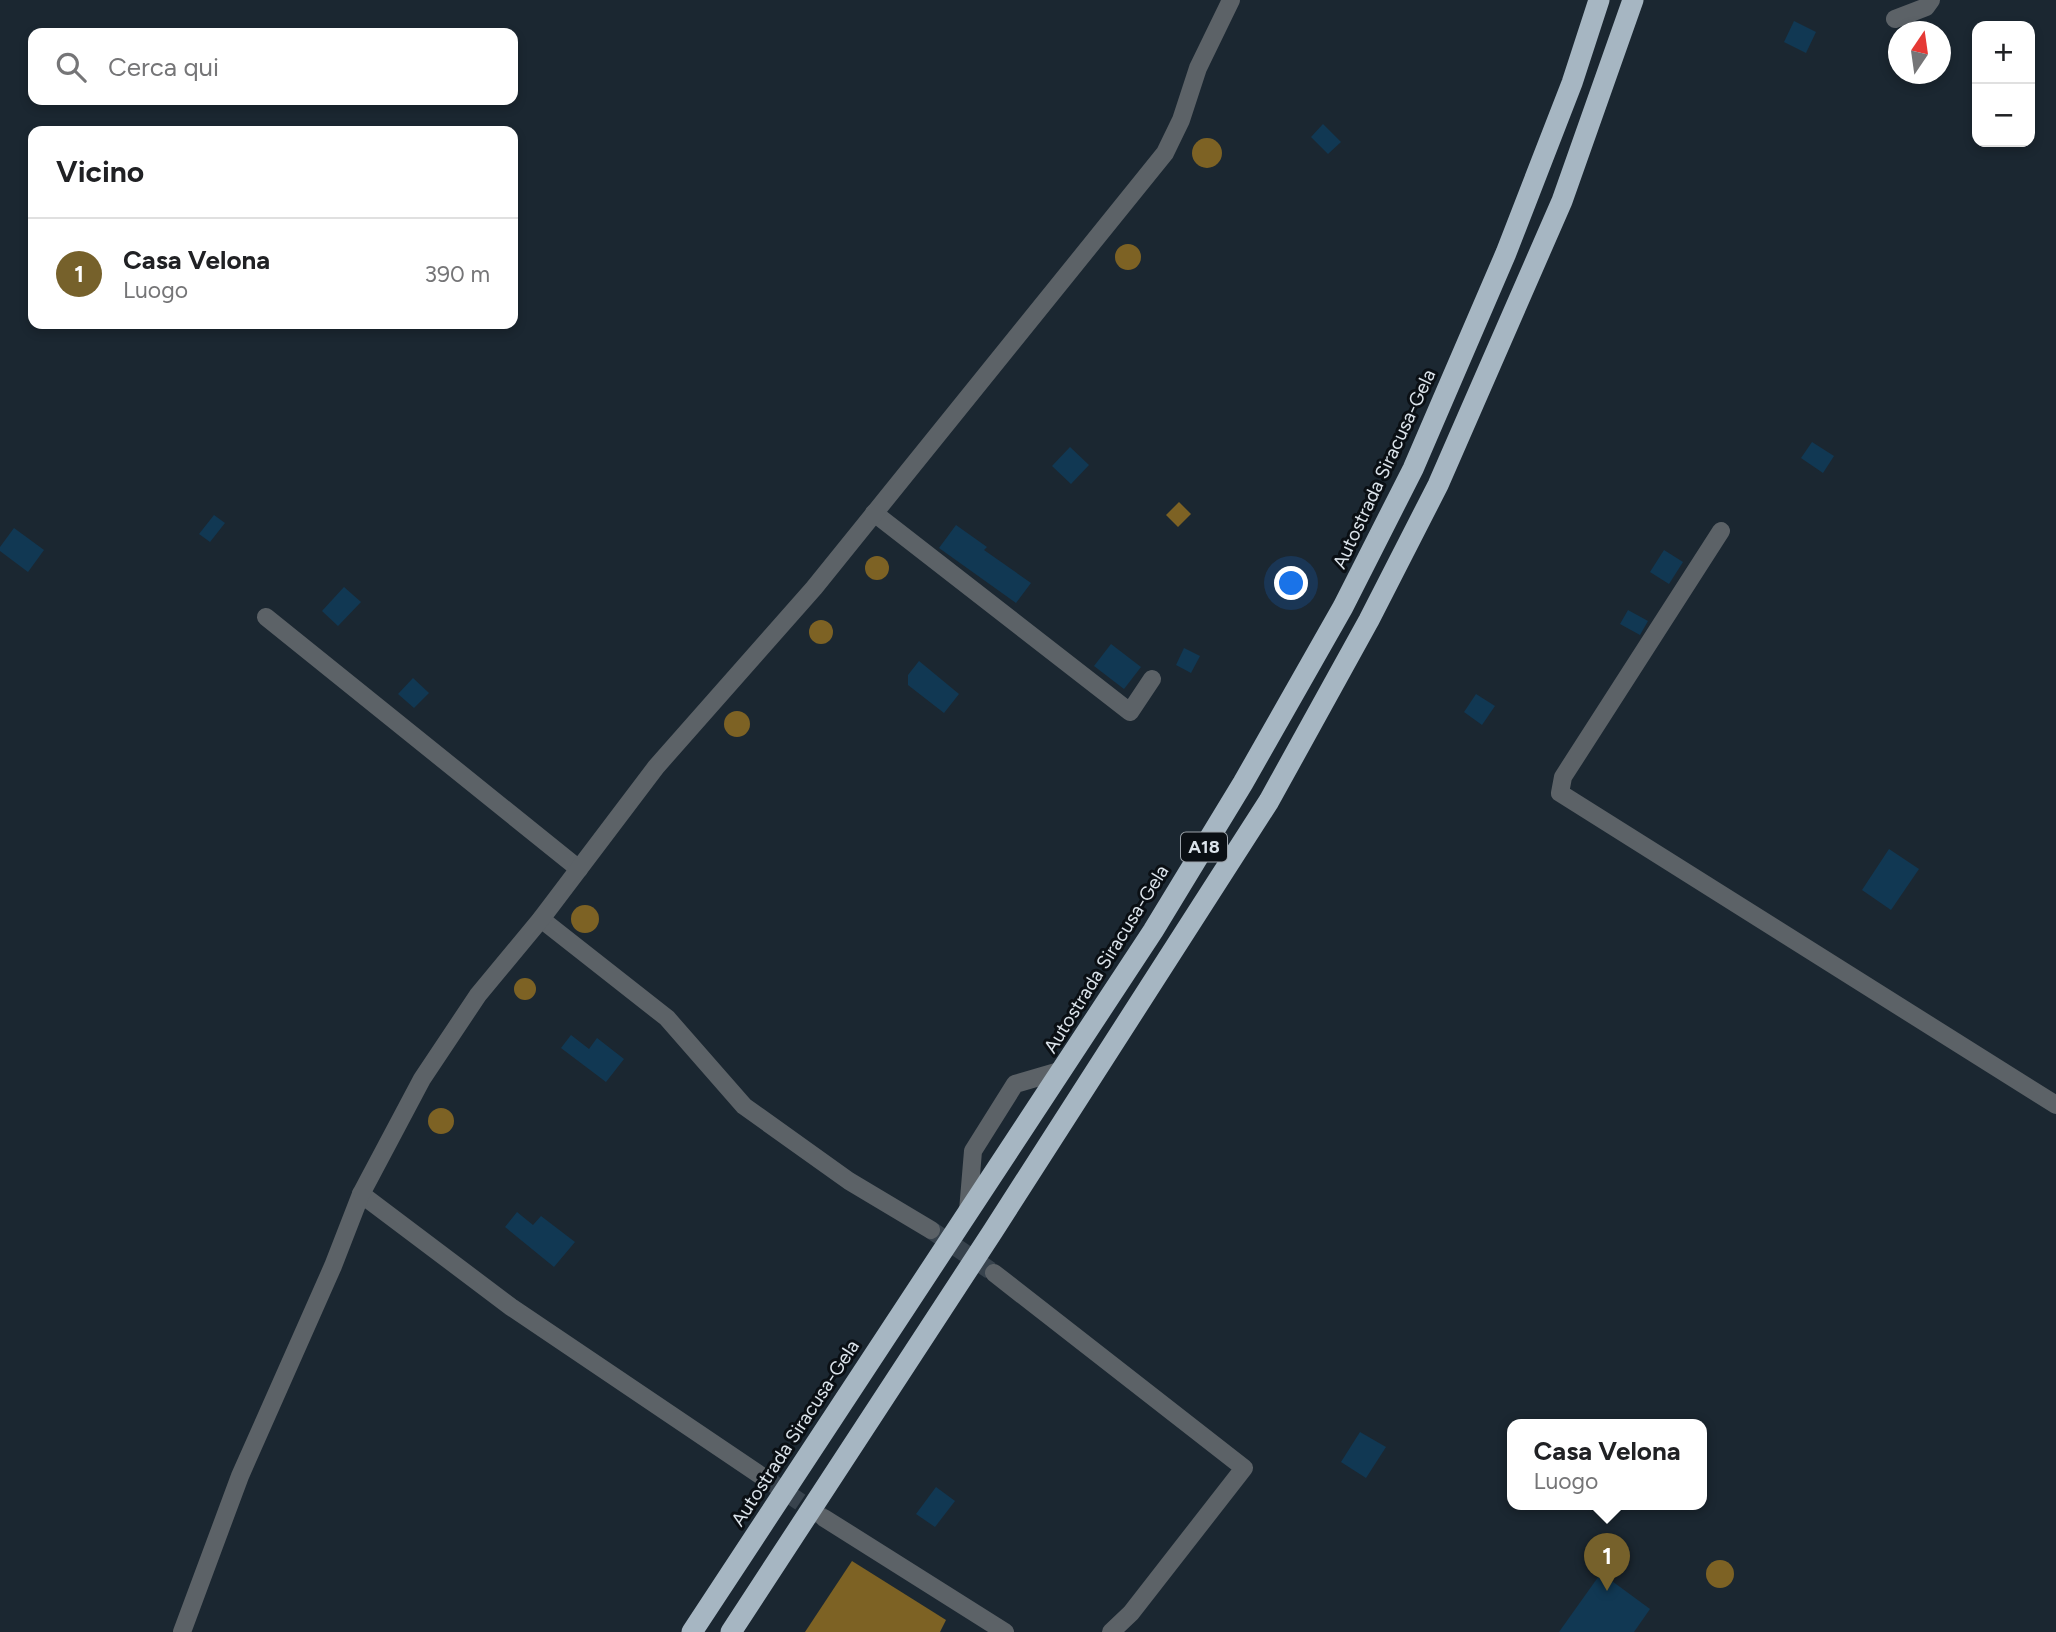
<!DOCTYPE html>
<html lang="it">
<meta charset="utf-8">
<style>
body{margin:0;font-family:Figtree,sans-serif;background:#f2f2f2;color:#202124}
.controls{position:absolute;right:21px;top:21px;display:grid;overflow:hidden;border-radius:14px;box-shadow:0 4px 10px #0003}
.controls button{width:63px;height:63px;display:grid;place-items:center;padding:0;border:0;border-bottom:2px solid #e0e0e0;background:#fff;color:#202124;font:35px sans-serif}
.compass{position:absolute;left:1888px;top:21px;width:63px;height:63px;border-radius:50%;background:#fff;box-shadow:0 4px 10px #0003;rotate:13deg}
.you{position:absolute;left:1292px;top:584px;width:24px;height:24px;margin:-18px;border:5px solid #fff;border-radius:50%;background:#1a73e8;box-shadow:0 0 0 10px #1a73e833}
.badge{display:grid;place-items:center;width:46px;height:46px;border-radius:50%;background:#76612b;color:#fff;font-size:23px;font-weight:700}
.pin{position:absolute;translate:-50% -58px;filter:drop-shadow(0 2px 4px #0008)}
.pin::after{content:'';position:absolute;top:37px;width:24px;height:21px;background:inherit;clip-path:polygon(0 0,100% 0,50% 100%)}
.popup{position:absolute;left:1507px;top:1419px;width:200px;height:91px;box-sizing:border-box;display:grid;place-content:center;border-radius:14px;background:#fff;filter:drop-shadow(0 2px 5px #0005);font-size:23px;white-space:nowrap;color:#757577}
.popup b{font-size:26px;color:#202124}
.popup::after{content:'';position:absolute;left:50%;top:100%;margin-left:-14px;border:14px solid transparent;border-top-color:#fff}
.list{margin:0;padding:0;list-style:none}
h2{display:flex;justify-content:space-between;align-items:center;height:91px;margin:0;padding:0 28px;font-size:30px}
h2 small{font-size:23px;font-weight:400;color:#757577}
.list li{display:grid;grid-template-columns:46px 1fr auto;gap:21px;align-items:center;box-sizing:border-box;height:112px;padding:0 28px;border-top:2px solid #e0e0e0}
.list b{display:block;font-size:26px;white-space:nowrap}
.list p{margin:0;font-size:23px;white-space:nowrap;color:#757577}
.list em{font-size:23px;font-style:normal;color:#757577}
.icon{flex:none;width:38px;height:38px;fill:none;stroke:currentColor;stroke-width:2;stroke-linecap:round;stroke-linejoin:round}
.map{position:relative;flex:none;width:2056px;height:1632px;overflow:hidden}
.search{position:absolute;background:#fff;box-shadow:0 4px 10px #0003;left:28px;top:28px;width:490px;height:77px;display:flex;align-items:center;gap:18px;box-sizing:border-box;padding:0 24px;border-radius:14px;color:#757577;font-size:26px}
.panel{position:absolute;background:#fff;box-shadow:0 4px 10px #0003;left:28px;top:126px;width:490px;height:203px;border-radius:14px}
.map>svg:first-child{display:block}
.water{fill:#7d6224}
.building{fill:#113853}
.lines{fill:none;stroke-linecap:round;stroke-linejoin:round}
.minor-tunnel{stroke:#38434d;stroke-width:18;stroke-dasharray:18 9;stroke-linecap:butt}
.minor{stroke:#5c6267;stroke-width:18}
.highway{stroke:#a6b6c2;stroke-width:21}
.labels{text-anchor:middle;dominant-baseline:central;stroke-width:6;stroke-linejoin:round;paint-order:stroke}
.shield{fill:#0a0f14;stroke:#9ca3aa;stroke-width:2}
.shield-label{font-size:18px;font-weight:bold;fill:#dbe3ea}
.street-label{font-size:19px;fill:#dbe3ea;stroke:#0a0f14}
</style>
<div class="map">
<svg width="2056" height="1632" viewBox="0 0 2056 1632">
<rect width="100%" height="100%" fill="#1b2731"/>
<g class="water">
<circle cx="1207" cy="153" r="15"/>
<circle cx="1128" cy="257" r="13"/>
<path d="M1179 502 1191 514 1178 527 1166 515Z"/>
<circle cx="877" cy="568" r="12"/>
<circle cx="821" cy="632" r="12"/>
<circle cx="737" cy="724" r="13"/>
<circle cx="585" cy="919" r="14"/>
<circle cx="525" cy="989" r="11"/>
<circle cx="441" cy="1121" r="13"/>
<circle cx="1720" cy="1574" r="14"/>
<path d="M852 1561 946 1620 940 1632H805Z"/>
</g>
<g class="building">
<path d="M1794 21 1816 32 1806 53 1784 42Z"/>
<path d="M1323 124 1341 142 1328 154 1311 137Z"/>
<path d="M1812 442 1834 456 1823 473 1801 458Z"/>
<path d="M1070 447 1089 465 1071 484 1052 466Z"/>
<path d="M214 515 225 523 210 542 199 534Z"/>
<path d="M956 525 987 547 984 550 1031 583 1016 603 939 548Z"/>
<path d="M14 528 44 550 28 572 0 551V547Z"/>
<path d="M1664 550 1683 562 1669 584 1650 572Z"/>
<path d="M344 587 361 602 338 626 322 611Z"/>
<path d="M1628 610 1648 621 1640 635 1620 624Z"/>
<path d="M1111 644 1141 667 1124 689 1094 666Z"/>
<path d="M1184 648 1200 656 1191 673 1176 665Z"/>
<path d="M919 661 959 694 944 713 908 685V675Z"/>
<path d="M413 678 429 693 414 708 398 694Z"/>
<path d="M1476 694 1495 706 1482 725 1464 712Z"/>
<path d="M1889 849 1919 869 1891 910 1862 890Z"/>
<path d="M571 1035 589 1049 597 1038 624 1059 606 1082 561 1048Z"/>
<path d="M517 1212 533 1225 541 1216 575 1242 554 1267 505 1227Z"/>
<path d="M1360 1432 1386 1447 1366 1478 1341 1462Z"/>
<path d="M936 1487 955 1501 935 1527 916 1514Z"/>
<path d="M1601 1573 1650 1609 1634 1632H1559Z"/>
</g>
<g class="lines">
<g class="minor-tunnel">
<path d="M931 1230 994 1273"/>
<path d="M763 1477 821 1516"/>
</g>
<g class="minor">
<path d="M1895 19 1926 7 1931 0"/>
<path d="M874 513 1130 712 1152 679"/>
<path d="M1721 531 1563 777 1560 793 2056 1105"/>
<path d="M266 617 579 869"/>
<path d="M541 919 667 1018 744 1106 849 1181 931 1230"/>
<path d="M361 1194 511 1307 763 1477"/>
<path d="M968 1211 973 1151 1015 1084 1063 1070"/>
<path d="M994 1273 1244 1468 1131 1613 1111 1632"/>
<path d="M824 1518 1005 1632"/>
<path d="M182 1632 240 1476 333 1266 361 1194 422 1079 478 995 541 919 656 767 814 588 1165 153 1181 120 1198 68 1231 0"/>
</g>
<g class="highway">
<path d="M692 1632 1153 931 1243 783 1343 607 1413 469 1506 253 1572 83 1599 0"/>
<path d="M731 1632 993 1231 1269 801 1369 620 1438 485 1562 201 1633 0"/>
</g>
</g>
<g class="labels">
<rect class="shield" x="1181" y="832.5" width="46" height="29" rx="5"/>
<g class="shield-label">
<text x="1204" y="847">A18</text>
</g>
<g class="street-label">
<text transform="translate(1384 469) rotate(-65)">Autostrada Siracusa-Gela</text>
<text transform="translate(1106 959) rotate(-58)">Autostrada Siracusa-Gela</text>
<text transform="translate(795 1433) rotate(-57)">Autostrada Siracusa-Gela</text>
</g>
</g>
</svg>
<div class="controls">
<button>+</button>
<button>−</button>
</div>
<svg class="compass" viewBox="-18 -18 36 36"><path d="M0-13l5 13h-10z" fill="#e53935"/><path d="M0 13l5-13h-10z" fill="#757577"/></svg>
<div class="you"></div>
<div class="pin badge" style="left:1607px;top:1591px">1</div>
<div class="popup"><b>Casa Velona</b>Luogo</div>
<div class="search"><svg class="icon" aria-label="search" viewBox="0 0 24 24"><circle cx="10" cy="10" r="6"/><path d="M15 15l6 6"/></svg>Cerca qui</div>
<section class="panel">
<h2>Vicino<small></small></h2>
<ul class="list">
<li><span class="badge">1</span><div><b>Casa Velona</b><p>Luogo</p></div><em>390 m</em></li>
</ul>
</section>
</div>
